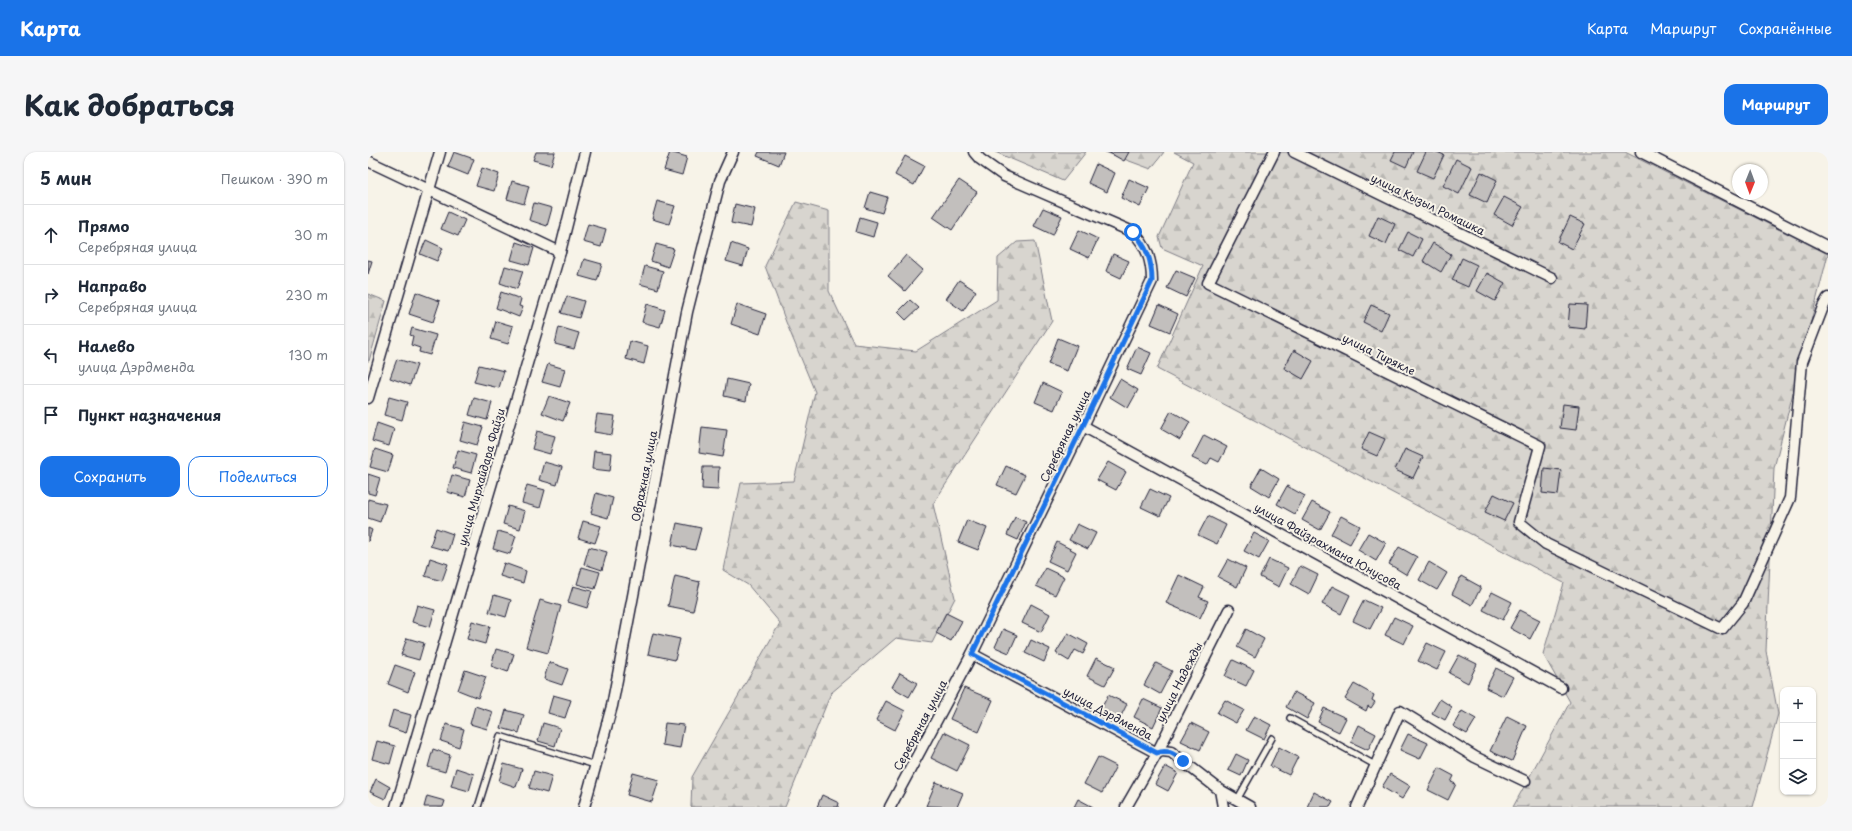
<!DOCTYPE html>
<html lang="ru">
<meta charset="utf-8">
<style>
body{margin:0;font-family:"Playpen Sans",sans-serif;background:#f6f6f7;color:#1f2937}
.controls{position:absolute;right:12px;bottom:12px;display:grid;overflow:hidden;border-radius:8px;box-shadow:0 1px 3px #0004}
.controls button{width:36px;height:36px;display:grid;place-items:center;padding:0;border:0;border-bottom:1px solid #e0e1e3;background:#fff;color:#1f2937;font:20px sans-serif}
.compass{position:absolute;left:1364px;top:12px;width:36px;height:36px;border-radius:50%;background:#fff;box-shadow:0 1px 3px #0004;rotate:181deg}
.stop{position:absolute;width:12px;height:12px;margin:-9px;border:3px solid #1a73e8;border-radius:50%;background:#fff}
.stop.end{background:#1a73e8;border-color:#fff;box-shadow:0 1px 4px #0008}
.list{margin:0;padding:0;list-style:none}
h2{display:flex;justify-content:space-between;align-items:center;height:52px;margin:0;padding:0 16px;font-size:17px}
h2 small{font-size:13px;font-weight:400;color:#747a83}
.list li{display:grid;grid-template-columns:26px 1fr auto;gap:12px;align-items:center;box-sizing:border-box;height:60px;padding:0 16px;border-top:1px solid #e0e1e3}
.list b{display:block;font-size:15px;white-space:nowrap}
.list p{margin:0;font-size:13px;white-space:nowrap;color:#747a83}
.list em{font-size:13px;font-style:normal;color:#747a83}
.actions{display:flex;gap:8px;padding:12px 16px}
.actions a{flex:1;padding:9px 0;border:1px solid #1a73e8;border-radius:12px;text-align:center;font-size:14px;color:#1a73e8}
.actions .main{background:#1a73e8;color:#fff}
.icon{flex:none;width:22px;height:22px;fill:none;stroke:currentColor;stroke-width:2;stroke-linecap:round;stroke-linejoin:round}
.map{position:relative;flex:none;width:1460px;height:655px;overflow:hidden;border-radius:12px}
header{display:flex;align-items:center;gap:24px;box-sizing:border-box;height:56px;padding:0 20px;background:#1a73e8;color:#fff}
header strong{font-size:19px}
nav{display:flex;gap:22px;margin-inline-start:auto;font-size:14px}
.intro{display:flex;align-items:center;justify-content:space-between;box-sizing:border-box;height:96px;padding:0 24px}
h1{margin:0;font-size:28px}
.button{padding:10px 18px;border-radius:12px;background:#1a73e8;color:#fff;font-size:14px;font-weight:700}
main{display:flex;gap:24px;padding:0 24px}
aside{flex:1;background:#fff;border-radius:12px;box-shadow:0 1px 3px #0004}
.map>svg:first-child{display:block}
.forest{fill:url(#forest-firs);stroke:#7d7c85}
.building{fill:#c2bfbd;stroke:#22223b}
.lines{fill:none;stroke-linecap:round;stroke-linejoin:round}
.service-casing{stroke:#22223b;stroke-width:8}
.minor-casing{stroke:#22223b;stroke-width:13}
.service{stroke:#f7f3e8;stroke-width:5}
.minor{stroke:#f7f3e8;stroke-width:10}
.route{stroke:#1a73e8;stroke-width:5}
.labels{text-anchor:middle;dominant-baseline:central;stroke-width:4;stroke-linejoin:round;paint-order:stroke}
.street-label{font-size:11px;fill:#22223b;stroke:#f7f3e8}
</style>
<header>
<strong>Карта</strong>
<nav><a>Карта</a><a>Маршрут</a><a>Сохранённые</a></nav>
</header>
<div class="intro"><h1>Как добраться</h1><a class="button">Маршрут</a></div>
<main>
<aside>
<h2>5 мин<small>Пешком · 390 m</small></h2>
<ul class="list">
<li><svg class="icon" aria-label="ahead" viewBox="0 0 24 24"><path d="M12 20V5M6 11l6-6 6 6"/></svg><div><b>Прямо</b><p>Серебряная улица</p></div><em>30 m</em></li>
<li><svg class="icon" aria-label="right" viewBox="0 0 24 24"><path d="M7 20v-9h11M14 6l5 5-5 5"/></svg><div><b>Направо</b><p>Серебряная улица</p></div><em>230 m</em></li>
<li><svg class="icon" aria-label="left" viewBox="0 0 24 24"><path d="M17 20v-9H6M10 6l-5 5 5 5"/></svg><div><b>Налево</b><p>улица Дэрдменда</p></div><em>130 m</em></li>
<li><svg class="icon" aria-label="arrive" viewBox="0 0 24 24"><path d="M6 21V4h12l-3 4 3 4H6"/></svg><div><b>Пункт назначения</b></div></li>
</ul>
<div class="actions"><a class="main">Сохранить</a><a>Поделиться</a></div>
</aside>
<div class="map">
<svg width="1460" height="655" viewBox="0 0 1460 655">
<defs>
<pattern id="forest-firs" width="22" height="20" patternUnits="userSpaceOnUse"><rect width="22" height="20" fill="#d8d5cf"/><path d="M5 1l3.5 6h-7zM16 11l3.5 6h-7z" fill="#b9b7b3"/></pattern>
</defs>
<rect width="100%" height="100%" fill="#f7f3e8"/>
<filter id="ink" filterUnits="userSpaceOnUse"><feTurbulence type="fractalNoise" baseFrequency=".025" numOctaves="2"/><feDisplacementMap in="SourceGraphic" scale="8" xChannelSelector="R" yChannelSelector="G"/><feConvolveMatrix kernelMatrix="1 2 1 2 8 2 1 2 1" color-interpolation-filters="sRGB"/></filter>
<g filter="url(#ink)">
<g class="forest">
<path d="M627 0H718L695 29Z"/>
<path d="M737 0H796L783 17Z"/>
<path d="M806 0H1257L1460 102 1406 316 1398 499 1410 562 1385 655H1145L1202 550 1175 502 1196 431 789 217 835 114 794 96 791 85 825 10Z"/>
<path d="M428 50 461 59V139L486 192 548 199 629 148 630 106 649 90 667 89 684 169 565 352 587 446 564 491 528 486 463 541 417 655H323L324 625 412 471 380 433 355 418 373 331 426 329 447 240 418 170 397 114Z"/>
<path d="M0 142 18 149 1 209H0Z"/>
</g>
<g class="building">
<path d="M86 0 106 7 100 23 80 15Z"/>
<path d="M168 0H187L183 13 165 8Z"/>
<path d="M302 0 319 5 314 23 296 18Z"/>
<path d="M391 0H416L411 13 389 4Z"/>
<path d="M740 0H761L756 9Z"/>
<path d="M1027 0H1045L1038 15 1023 8Z"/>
<path d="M1058 0H1069L1076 3 1065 26 1049 19Z"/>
<path d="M537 4 556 14 546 33 527 23Z"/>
<path d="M1088 7 1104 15 1091 42 1075 34Z"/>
<path d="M728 12 747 21 739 40 720 31Z"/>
<path d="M114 16 131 22 126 39 108 34Z"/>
<path d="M1113 20 1129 28 1119 51 1102 43Z"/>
<path d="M761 27 781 36 772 55 753 46Z"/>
<path d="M591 28 609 40 584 78 565 65Z"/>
<path d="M144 29 161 34 156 52 139 47Z"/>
<path d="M502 40 519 45 514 61 497 56Z"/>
<path d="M1136 45 1155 55 1144 73 1126 63Z"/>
<path d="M289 49 307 54 301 72 284 67Z"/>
<path d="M166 51 184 56 179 74 161 68Z"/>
<path d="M367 52 387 57 383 75 363 71Z"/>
<path d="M675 56 694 64 685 83 666 74Z"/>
<path d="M80 60 97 68 90 84 73 77Z"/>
<path d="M1010 64 1027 72 1018 92 1001 84Z"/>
<path d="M492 65 509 70 505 85 488 80Z"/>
<path d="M1202 65 1217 72 1204 97 1190 90Z"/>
<path d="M220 72 238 77 233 95 215 90Z"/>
<path d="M711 78 730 87 721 106 702 97Z"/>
<path d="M1040 80 1054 87 1045 105 1031 98Z"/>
<path d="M58 88 75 96 69 109 52 102Z"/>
<path d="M148 90 166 96 161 113 143 108Z"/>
<path d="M363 91 380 97 375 114 358 109Z"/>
<path d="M1065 91 1083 102 1073 120 1055 109Z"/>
<path d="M288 92 306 97 300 115 283 109Z"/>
<path d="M745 102 761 109 753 126 738 119Z"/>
<path d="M538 103 555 118 537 139 520 124Z"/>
<path d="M1094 106 1109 113 1100 135 1084 128Z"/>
<path d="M216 107 234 112 229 129 211 124Z"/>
<path d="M0 108 4 109 0 122Z"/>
<path d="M137 114 155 119 149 137 132 131Z"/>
<path d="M277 114 295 119 290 137 272 132Z"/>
<path d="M808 118 827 126 818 145 799 136Z"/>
<path d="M1119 121 1137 131 1127 149 1109 139Z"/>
<path d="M591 128 608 139 595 159 578 147Z"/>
<path d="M48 140 72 149 65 170 41 162Z"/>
<path d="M133 140 153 147 151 154 155 155 151 165 128 156Z"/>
<path d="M199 144 216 149 211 166 193 161Z"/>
<path d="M542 148 551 156 538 168 530 160Z"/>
<path d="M279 152 297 158 292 175 274 170Z"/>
<path d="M369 152 398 162 392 182 363 172Z"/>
<path d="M1202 152 1219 153 1217 177 1200 175Z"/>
<path d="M791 153 810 162 802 180 783 172Z"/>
<path d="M1003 153 1021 161 1013 179 995 170Z"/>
<path d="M128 169 145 174 140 192 123 187Z"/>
<path d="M191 175 211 181 206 197 187 192Z"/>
<path d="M44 176 68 183 62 203 51 200 52 196 43 193 45 184 42 183Z"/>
<path d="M690 186 709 194 699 219 680 212Z"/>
<path d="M262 189 280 194 276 212 258 207Z"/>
<path d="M769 195 783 201 773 223 759 217Z"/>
<path d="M926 198 945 209 935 227 916 216Z"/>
<path d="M29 207 49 213 42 233 22 226Z"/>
<path d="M180 212 197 217 192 235 174 230Z"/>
<path d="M111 213 136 219 131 236 106 230Z"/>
<path d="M359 227 381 232 378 249 356 244Z"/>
<path d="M752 227 770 238 760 256 742 245Z"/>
<path d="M675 231 694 240 686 258 667 250Z"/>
<path d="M181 244 202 251 195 269 174 261Z"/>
<path d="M21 245 39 250 34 268 16 263Z"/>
<path d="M106 246 124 251 119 268 101 263Z"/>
<path d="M1195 252 1211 254 1208 278 1192 276Z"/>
<path d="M803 259 822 270 812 288 793 277Z"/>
<path d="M229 262 247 264 244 283 226 280Z"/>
<path d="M97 270 115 275 109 293 92 288Z"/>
<path d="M9 271 26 277 21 294 4 289Z"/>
<path d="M334 275 359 278 355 305 331 301Z"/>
<path d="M169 279 187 284 182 302 164 297Z"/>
<path d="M1001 280 1017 287 1009 304 993 297Z"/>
<path d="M836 283 859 295 851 310 843 306 839 313 824 306Z"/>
<path d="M7 297 25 303 20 320 2 315Z"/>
<path d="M1037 297 1055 305 1045 326 1027 318Z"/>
<path d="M90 298 108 303 103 321 85 316Z"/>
<path d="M226 299 244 301 242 319 224 317Z"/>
<path d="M176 310 194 315 189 333 171 328Z"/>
<path d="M740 310 758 320 748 338 729 328Z"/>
<path d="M638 314 657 323 648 341 629 333Z"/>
<path d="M335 315H351L350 338 334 337Z"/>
<path d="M893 316 911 327 901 345 883 334Z"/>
<path d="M1176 316 1193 318 1190 343 1174 341Z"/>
<path d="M0 322 12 326 7 343 0 341Z"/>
<path d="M84 323 102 328 97 345 79 340Z"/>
<path d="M159 333 177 338 172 356 154 351Z"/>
<path d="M919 334 937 344 927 362 909 352Z"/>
<path d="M782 337 801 346 792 364 773 355Z"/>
<path d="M228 341 245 346 240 366 223 361Z"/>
<path d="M1126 342 1145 351 1136 369 1117 360Z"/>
<path d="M0 347 18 352 12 370 0 366Z"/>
<path d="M944 350 962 360 952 378 934 368Z"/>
<path d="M140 354 157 359 152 377 135 372Z"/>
<path d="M840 364 858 373 849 392 830 383Z"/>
<path d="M973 364 992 374 982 392 963 382Z"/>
<path d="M647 365 658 370 650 388 639 383Z"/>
<path d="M599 368 619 376 610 398 590 390Z"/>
<path d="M215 369 233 374 227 391 210 386Z"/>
<path d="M309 371 333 376 327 398 304 393Z"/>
<path d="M709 372 728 381 720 397 701 388Z"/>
<path d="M0 376 4 378 0 390Z"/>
<path d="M68 376 85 382 80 399 62 394Z"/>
<path d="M130 379 148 384 142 402 125 397Z"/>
<path d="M886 381 901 389 891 407 876 399Z"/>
<path d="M1000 381 1018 391 1008 409 990 398Z"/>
<path d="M689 390 708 400 699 418 680 409Z"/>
<path d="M221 395 239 400 234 418 216 412Z"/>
<path d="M1031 395 1049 405 1039 423 1021 412Z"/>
<path d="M62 406 80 412 74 429 57 424Z"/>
<path d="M860 407 878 416 869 435 850 425Z"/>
<path d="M901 407 920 416 911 435 892 425Z"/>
<path d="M1061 410 1079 421 1069 438 1051 428Z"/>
<path d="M136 411 158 419 155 431 132 424Z"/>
<path d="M932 414 950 423 941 442 923 432Z"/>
<path d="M214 415 232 420 227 437 209 432Z"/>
<path d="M677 416 696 425 687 443 668 434Z"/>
<path d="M811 423 836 435 831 445 840 449 832 466 798 451Z"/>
<path d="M307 424 332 430 325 459 300 454Z"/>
<path d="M1093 424 1113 435 1104 453 1084 442Z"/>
<path d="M205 434 224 439 219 456 200 450Z"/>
<path d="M964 434 982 443 973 462 954 452Z"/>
<path d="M1124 440 1144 450 1135 468 1115 458Z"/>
<path d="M126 443 143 448 138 465 121 460Z"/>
<path d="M172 448 193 454 180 501 158 495Z"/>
<path d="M996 448 1013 456 1002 477 985 469Z"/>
<path d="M663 452 682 462 673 480 654 471Z"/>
<path d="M49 453 67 458 62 475 44 470Z"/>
<path d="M1152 458 1172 468 1162 487 1142 476Z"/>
<path d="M578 461 594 469 583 489 568 481Z"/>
<path d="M1026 465 1045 474 1036 492 1017 483Z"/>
<path d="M104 469 122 474 117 492 99 487Z"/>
<path d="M635 477 649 483 641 501 627 495Z"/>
<path d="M878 477 896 487 887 505 869 495Z"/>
<path d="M285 481 312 487 307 508 280 502Z"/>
<path d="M700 481 720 492 715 502 707 498 701 509 688 501Z"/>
<path d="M39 486 56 491 51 508 33 503Z"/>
<path d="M663 488 682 497 676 510 657 501Z"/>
<path d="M1059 491 1078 500 1069 518 1050 509Z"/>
<path d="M128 497 146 502 140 520 123 514Z"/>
<path d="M1091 503 1109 512 1100 531 1081 521Z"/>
<path d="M728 506 747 515 737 533 719 524Z"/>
<path d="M865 508 886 518 878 534 857 524Z"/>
<path d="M181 510 200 517 194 533 176 527Z"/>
<path d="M788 511 804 519 792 542 776 533Z"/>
<path d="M27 513 47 520 40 540 20 532Z"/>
<path d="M1128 516 1145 525 1135 544 1118 536Z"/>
<path d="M97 518 118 525 110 546 90 538Z"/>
<path d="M532 521 549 531 541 545 524 535Z"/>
<path d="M986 532 1006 543 1004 548 1007 550 1003 556 1000 554 998 559 977 547Z"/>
<path d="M596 536 625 548 611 580 582 567Z"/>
<path d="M926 540 947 551 939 567 918 555Z"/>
<path d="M185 543 203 548 197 566 180 561Z"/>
<path d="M740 543 759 552 750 570 731 561Z"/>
<path d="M775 547 794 556 785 575 766 565Z"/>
<path d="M1072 547 1084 555 1077 568 1064 561Z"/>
<path d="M857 548 876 558 868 571 849 561Z"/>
<path d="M518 549 537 559 527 578 508 568Z"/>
<path d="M107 554 125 560 119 577 102 572Z"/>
<path d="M956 556 978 566 971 580 950 570Z"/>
<path d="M25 558 43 563 38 581 20 575Z"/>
<path d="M138 558 156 563 151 581 133 576Z"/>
<path d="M1094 559 1108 567 1099 582 1085 574Z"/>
<path d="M886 564 903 573 896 587 878 578Z"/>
<path d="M1139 564 1159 574 1144 609 1122 599Z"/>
<path d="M175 571 192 576 187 594 170 589Z"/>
<path d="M297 571 316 573 312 596 294 593Z"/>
<path d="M823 571 841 580 832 598 813 589Z"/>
<path d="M78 572 96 577 91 595 73 589Z"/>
<path d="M991 573 1008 582 1000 598 983 590Z"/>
<path d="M576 580 602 593 589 619 563 606Z"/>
<path d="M1040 582 1060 591 1052 607 1032 598Z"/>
<path d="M9 589 27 594 22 612 4 607Z"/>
<path d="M911 595 930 605 921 623 902 614Z"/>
<path d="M65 597 82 603 77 620 60 615Z"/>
<path d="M868 602 880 608 873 624 860 618Z"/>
<path d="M730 605 748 614 734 641 716 632Z"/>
<path d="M136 612 154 617 148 635 131 629Z"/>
<path d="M797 614 810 621 800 639 787 632Z"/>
<path d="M88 616 106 622 101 639 83 634Z"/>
<path d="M1071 616 1086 624 1083 630 1088 632 1080 648 1060 638Z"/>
<path d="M166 619 184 624 179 641 161 636Z"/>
<path d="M265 621 291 628 284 650 259 643Z"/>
<path d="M1022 622 1042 634 1034 647 1014 635Z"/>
<path d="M8 627 22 635 17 647 2 640Z"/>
<path d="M568 630 595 641 589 655 558 654Z"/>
<path d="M946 640 965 650 962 655H939Z"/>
<path d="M454 643 471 651 470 655H449Z"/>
<path d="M59 644 77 649 75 655H56Z"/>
<path d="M710 647 725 655H706Z"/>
</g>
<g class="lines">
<g class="service-casing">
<g id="service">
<path d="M922 566 1007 613"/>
<path d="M869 648 904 586"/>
<path d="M110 655 132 584 227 613"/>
</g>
</g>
<g class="minor-casing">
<g id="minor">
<path d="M906 0 840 131 1172 294 1151 370 1178 392 1354 477 1375 451 1422 346 1434 210 1455 155 1460 146"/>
<path d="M926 0 1184 126"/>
<path d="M1273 0 1460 95"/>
<path d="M0 9 192 100"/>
<path d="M0 246 72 0"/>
<path d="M715 274 1193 536"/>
<path d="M604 502 789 601 794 599 803 600 852 638 882 655"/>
<path d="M852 638 855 655"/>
<path d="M28 655 192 100 217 0"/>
<path d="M216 655 244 554 319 160 352 29 365 0"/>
<path d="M522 655 604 502 715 274 784 129C784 109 779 94 765 80L636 24 612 7 606 0"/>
<path d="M758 655 789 601 861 458"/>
<path d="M989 655 1032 559 1107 605 1157 629"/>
</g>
</g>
<use href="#service" class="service"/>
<use href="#minor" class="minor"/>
</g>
</g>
<g class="lines" filter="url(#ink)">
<path class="route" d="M765 80C779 94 784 109 784 129L715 274 604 502 789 601C800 597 806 602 815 609"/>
</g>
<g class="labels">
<g class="street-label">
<text transform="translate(1060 52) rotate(26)">улица Кызыл Ромашка</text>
<text transform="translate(1011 202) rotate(26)">улица Тирякле</text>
<text transform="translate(697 284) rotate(-64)">Серебряная улица</text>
<text transform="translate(276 324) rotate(-79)">Овражная улица</text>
<text transform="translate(113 325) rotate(-74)">улица Мирхайдара Файзи</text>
<text transform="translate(960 394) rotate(29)">улица Файзрахмана Юнусова</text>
<text transform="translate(811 530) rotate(-63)">улица Надежды</text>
<text transform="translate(740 561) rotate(28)">улица Дэрдменда</text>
<text transform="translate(552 573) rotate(-62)">Серебряная улица</text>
</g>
</g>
</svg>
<div class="controls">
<button>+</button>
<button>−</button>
<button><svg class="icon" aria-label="layers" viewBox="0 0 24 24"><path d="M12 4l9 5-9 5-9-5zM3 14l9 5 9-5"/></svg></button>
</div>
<svg class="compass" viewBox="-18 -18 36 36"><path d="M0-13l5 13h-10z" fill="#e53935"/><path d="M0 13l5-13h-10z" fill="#747a83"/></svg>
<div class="stop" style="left:765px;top:80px"></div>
<div class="stop end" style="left:815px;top:609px"></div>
</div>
</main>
